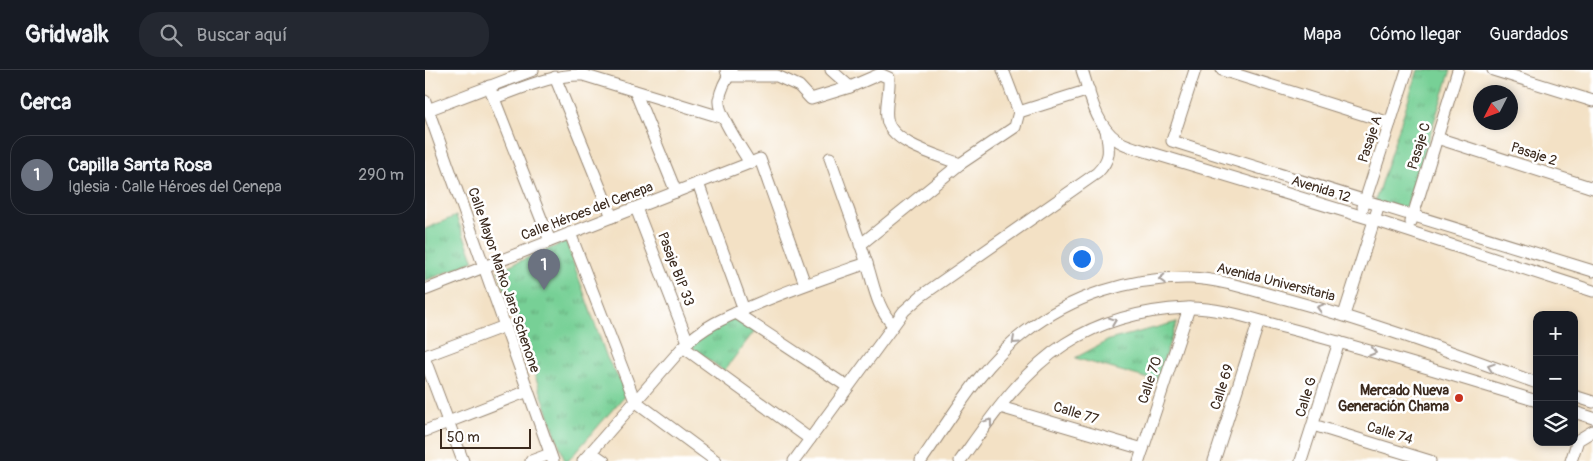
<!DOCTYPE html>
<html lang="es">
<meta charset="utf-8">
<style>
body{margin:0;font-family:Pangolin,sans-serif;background:#242831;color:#f1f3f6}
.controls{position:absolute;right:15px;bottom:15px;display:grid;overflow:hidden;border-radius:10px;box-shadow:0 2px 8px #0003}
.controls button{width:45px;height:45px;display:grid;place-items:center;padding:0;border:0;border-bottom:1px solid #363941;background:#171b24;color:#f1f3f6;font:25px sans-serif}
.compass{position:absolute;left:1048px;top:15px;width:45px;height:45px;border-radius:50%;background:#171b24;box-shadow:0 2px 8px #0003;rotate:228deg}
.scale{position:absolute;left:15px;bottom:12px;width:91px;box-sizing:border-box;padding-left:5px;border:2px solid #3b2a1e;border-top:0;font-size:14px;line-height:18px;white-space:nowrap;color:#3b2a1e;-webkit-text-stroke:4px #fff;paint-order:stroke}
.you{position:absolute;left:656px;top:188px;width:18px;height:18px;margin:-12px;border:4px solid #fff;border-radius:50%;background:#1a73e8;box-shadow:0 0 0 8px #1a73e833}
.badge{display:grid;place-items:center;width:32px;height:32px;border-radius:50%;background:#c8321e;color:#fff;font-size:16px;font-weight:700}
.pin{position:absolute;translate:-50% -41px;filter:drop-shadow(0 1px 2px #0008)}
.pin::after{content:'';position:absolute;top:26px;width:18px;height:15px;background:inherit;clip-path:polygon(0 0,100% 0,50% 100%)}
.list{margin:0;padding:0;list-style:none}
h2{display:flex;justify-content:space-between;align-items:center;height:65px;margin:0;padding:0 20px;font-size:21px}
h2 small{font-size:16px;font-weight:400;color:#9ea1a6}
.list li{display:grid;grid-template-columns:32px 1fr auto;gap:15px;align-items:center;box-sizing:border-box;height:80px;margin:0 10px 10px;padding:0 10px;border:1px solid #363941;border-radius:20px}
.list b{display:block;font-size:19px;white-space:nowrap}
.list p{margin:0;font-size:16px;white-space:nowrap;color:#9ea1a6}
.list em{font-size:16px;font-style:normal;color:#9ea1a6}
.icon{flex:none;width:28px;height:28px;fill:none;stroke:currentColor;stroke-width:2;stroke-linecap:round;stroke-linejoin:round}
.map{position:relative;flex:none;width:1168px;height:391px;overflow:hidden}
header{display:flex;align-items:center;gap:30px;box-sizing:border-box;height:70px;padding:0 25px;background:#171b24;border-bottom:1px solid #363941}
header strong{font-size:24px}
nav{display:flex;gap:28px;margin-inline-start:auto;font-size:18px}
.search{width:350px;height:45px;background:#242831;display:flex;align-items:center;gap:12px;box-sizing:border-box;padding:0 18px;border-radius:20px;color:#9ea1a6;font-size:19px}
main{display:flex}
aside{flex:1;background:#171b24}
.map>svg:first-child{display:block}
.park{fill:url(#park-tufts);stroke:#597d5a}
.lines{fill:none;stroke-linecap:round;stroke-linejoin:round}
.minor-casing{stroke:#978672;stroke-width:13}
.minor{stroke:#fff;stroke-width:11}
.oneway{stroke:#a79f9a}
.poi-dot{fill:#c8321e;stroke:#fff;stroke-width:2}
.labels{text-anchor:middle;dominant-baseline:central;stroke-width:5;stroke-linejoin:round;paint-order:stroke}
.street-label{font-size:14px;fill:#3b2a1e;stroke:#fff}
.poi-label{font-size:14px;font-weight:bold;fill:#3b2a1e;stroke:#fff;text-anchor:end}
</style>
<header>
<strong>Gridwalk</strong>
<div class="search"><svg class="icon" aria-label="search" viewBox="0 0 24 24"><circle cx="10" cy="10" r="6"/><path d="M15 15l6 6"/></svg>Buscar aquí</div>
<nav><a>Mapa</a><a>Cómo llegar</a><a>Guardados</a></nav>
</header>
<main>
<aside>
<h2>Cerca<small></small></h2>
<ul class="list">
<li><span class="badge" style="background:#6b7280">1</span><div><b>Capilla Santa Rosa</b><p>Iglesia · Calle Héroes del Cenepa</p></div><em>290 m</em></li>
</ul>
</aside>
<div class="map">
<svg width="1168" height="391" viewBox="0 0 1168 391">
<defs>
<pattern id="park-tufts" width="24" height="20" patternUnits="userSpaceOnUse" patternTransform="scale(1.25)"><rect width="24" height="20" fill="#77d096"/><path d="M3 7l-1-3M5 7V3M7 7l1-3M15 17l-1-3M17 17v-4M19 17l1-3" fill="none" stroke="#63a97a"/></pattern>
</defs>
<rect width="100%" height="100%" fill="#fff"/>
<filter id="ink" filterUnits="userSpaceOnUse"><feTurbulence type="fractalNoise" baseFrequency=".02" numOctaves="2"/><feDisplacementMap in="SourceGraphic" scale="10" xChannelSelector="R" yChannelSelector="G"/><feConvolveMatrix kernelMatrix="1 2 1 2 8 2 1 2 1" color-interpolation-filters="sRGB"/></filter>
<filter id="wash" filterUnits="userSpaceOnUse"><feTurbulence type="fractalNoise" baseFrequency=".0096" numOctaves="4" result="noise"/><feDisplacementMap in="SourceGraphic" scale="20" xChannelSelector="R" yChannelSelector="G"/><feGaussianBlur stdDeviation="1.12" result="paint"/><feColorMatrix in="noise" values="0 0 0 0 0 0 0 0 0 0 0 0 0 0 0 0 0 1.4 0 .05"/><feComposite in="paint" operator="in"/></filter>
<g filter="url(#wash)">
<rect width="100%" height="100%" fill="#f3e1c5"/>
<g class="park">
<path d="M993 0H1026L980 141 950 131Z"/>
<path d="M31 146 49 191 0 211V159Z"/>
<path d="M141 172 182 288 202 323 143 391H140L73 200Z"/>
<path d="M311 247 331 259 299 301 265 276 278 263Z"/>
<path d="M752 252 731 311 650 288 684 270Z"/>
</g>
</g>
<g filter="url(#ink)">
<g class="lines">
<g class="minor-casing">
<g id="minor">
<path d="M301 0 303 6H352L374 16 386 29 425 17 455 4 464 8C465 22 460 35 462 48 464 73 515 86 535 94"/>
<path d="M406 0 425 17"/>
<path d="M578 0 594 42"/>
<path d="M657 0C665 23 670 55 692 70 697 74 704 76 710 78L949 150 1168 221"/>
<path d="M770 0 747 71 1168 201"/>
<path d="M797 0 965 53"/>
<path d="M1068 0 1168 31"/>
<path d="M307 1C301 9 296 19 294 30 292 44 317 79 325 93"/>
<path d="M130 7 187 147"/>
<path d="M64 16 125 171"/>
<path d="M210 21 251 122"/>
<path d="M69 28C98 18 127 4 158 5L299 48"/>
<path d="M0 31 128 391"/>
<path d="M0 41 108 0"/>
<path d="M1012 68 1168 118"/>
<path d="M405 88C417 123 430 157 441 191 449 214 451 237 468 255"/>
<path d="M273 113 319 240"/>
<path d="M938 137 982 0"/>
<path d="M211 138 263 272"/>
<path d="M986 152 1033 0"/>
<path d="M145 163 210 331 291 391"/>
<path d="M435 175 535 94 590 57 594 42 664 20"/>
<path d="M0 220 335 89 380 214"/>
<path d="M311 243 423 317"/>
<path d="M919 245 954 135"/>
<path d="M258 277 385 369"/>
<path d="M0 286 80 256"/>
<path d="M0 290 38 391"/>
<path d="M1149 326 1168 332"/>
<path d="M575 337 718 379"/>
<path d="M1149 342 1168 348"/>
<path d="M888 355 1005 391"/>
<path d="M0 361 103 321"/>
<path d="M166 382 179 391"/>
<path d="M106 391 125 384"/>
<path d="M158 391 258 277C279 255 306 245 334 233 369 218 405 206 442 193"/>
<path d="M369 391 479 241 496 226 672 103C687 88 684 79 681 60"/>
<path d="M496 391C527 347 556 295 600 262 647 226 705 207 765 208 797 209 830 221 861 229 946 252 1029 283 1112 313"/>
<path d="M535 391C565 349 596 302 640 274 677 250 718 240 762 238 795 237 830 250 862 258 946 280 1029 306 1112 331"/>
<path d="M714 391 764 238"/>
<path d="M789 391 834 251"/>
<path d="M876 391 914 272"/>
<path d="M1146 391 1153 370 1168 361"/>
</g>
</g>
<use href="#minor" class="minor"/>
</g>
<defs><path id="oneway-chevron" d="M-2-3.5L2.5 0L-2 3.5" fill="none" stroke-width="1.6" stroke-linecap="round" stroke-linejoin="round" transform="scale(1.25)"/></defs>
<g class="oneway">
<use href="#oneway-chevron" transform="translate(737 209) rotate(178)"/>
<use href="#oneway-chevron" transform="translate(895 238) rotate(-165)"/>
<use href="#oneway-chevron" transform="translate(688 251) rotate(-21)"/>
<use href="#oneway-chevron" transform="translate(590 271) rotate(138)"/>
<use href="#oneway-chevron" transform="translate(948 282) rotate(17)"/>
<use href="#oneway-chevron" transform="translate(1066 297) rotate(-161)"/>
<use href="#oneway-chevron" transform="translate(564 352) rotate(-53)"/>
</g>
</g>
<circle class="poi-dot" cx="1034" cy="328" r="5"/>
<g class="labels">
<g class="street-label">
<text transform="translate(945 69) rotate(-72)">Pasaje A</text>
<text transform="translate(994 76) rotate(-73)">Pasaje C</text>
<text transform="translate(1109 84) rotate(18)">Pasaje 2</text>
<text transform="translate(896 119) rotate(17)">Avenida 12</text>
<text transform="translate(162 141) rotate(-21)">Calle Héroes del Cenepa</text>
<text transform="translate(251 199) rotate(69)">Pasaje BIP 33</text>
<text transform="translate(79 210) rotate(71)">Calle Mayor Marko Jara Schenone</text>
<text transform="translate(851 212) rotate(14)">Avenida Universitaria</text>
<text transform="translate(725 310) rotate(-72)">Calle 70</text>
<text transform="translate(797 317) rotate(-72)">Calle 69</text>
<text transform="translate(881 327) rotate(-73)">Calle G</text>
<text transform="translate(651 343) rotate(17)">Calle 77</text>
<text transform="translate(965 363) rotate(17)">Calle 74</text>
</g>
<g class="poi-label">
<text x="1024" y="320">Mercado Nueva<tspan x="1024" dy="16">Generación Chama</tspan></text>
</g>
</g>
</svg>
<div class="controls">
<button>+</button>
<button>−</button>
<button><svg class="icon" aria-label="layers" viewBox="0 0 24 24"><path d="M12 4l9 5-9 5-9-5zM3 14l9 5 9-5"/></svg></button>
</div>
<svg class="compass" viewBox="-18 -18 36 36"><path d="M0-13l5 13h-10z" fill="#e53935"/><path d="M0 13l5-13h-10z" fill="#9ea1a6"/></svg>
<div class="scale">50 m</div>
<div class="you"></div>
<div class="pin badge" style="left:119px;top:220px;background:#6b7280">1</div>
</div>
</main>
